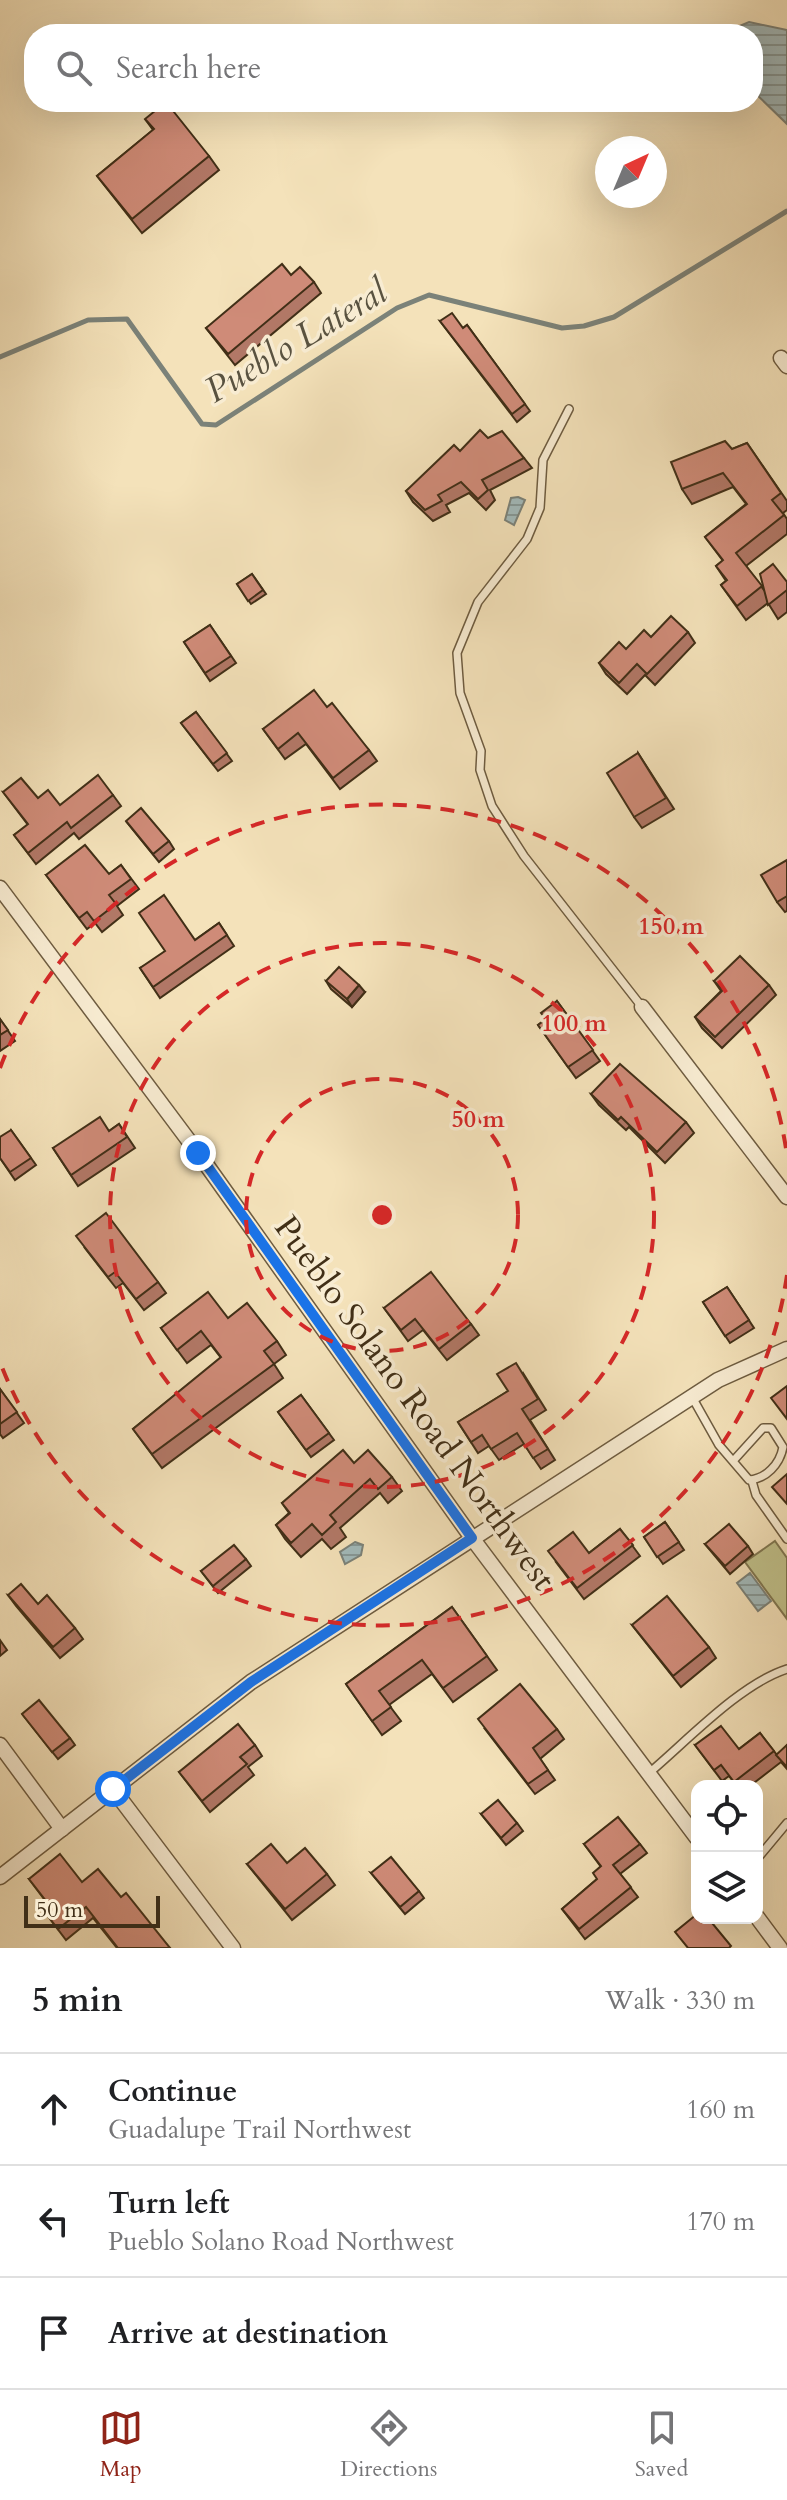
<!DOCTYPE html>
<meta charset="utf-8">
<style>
body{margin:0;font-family:Cardo,serif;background:#f6f6f6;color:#202124}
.controls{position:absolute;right:24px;bottom:24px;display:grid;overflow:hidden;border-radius:16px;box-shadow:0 8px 32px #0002}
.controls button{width:72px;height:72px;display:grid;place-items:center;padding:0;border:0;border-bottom:2px solid #e0e0e0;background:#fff;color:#202124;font:40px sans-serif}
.compass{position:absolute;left:595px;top:136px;width:72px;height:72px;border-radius:50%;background:#fff;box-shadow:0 8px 32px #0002;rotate:44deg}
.scale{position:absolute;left:24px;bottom:20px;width:136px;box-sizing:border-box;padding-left:8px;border:4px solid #412f17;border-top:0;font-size:22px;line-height:28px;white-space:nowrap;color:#412f17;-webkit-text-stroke:6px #f8ecd2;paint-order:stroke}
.stop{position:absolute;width:24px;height:24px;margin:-18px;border:6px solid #1a73e8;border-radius:50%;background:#fff}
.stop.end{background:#1a73e8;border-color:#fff;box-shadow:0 2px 8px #0008}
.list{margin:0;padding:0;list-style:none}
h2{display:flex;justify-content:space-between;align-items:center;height:104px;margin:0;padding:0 32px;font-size:34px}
h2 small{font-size:26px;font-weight:400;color:#757577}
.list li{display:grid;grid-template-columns:52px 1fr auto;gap:24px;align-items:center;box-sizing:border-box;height:112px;padding:0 32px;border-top:2px solid #e0e0e0}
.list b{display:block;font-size:30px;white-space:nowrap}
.list p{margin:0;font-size:26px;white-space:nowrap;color:#757577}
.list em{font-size:26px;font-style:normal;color:#757577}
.icon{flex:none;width:44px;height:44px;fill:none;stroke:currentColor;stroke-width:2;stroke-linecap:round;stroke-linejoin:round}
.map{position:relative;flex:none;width:787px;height:1948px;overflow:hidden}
.search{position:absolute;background:#fff;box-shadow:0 8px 32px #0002;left:24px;right:24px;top:24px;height:88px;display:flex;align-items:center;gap:20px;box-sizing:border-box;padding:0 28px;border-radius:32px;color:#757577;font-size:30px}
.sheet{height:440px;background:#fff}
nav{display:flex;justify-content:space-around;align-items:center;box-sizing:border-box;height:112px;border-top:2px solid #e0e0e0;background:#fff;font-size:22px;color:#757577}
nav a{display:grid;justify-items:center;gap:4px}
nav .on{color:#8f2418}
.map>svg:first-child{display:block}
.grass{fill:#c1c28c;stroke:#817852;stroke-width:2}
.water{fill:url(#water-rules);stroke:#7b8279;stroke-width:2}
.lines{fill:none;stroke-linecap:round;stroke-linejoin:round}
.stream{stroke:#7b8279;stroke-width:5}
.lane-casing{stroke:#6e5c40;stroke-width:10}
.street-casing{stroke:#6e5c40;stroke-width:17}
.lane{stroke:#f8ecd2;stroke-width:7}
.street{stroke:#f8ecd2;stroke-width:14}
.wall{fill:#b27867;stroke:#412f17;stroke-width:2}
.shaded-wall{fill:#916154;stroke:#412f17;stroke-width:2}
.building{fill:#cf8b78;stroke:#412f17;stroke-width:2}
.route{stroke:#1a73e8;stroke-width:10}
.ring{fill:none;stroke:#d62828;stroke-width:4;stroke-dasharray:14 10}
.labels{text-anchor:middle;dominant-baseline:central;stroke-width:7;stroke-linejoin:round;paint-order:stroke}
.street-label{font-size:34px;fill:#412f17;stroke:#f8ecd2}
.water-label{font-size:36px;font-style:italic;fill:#595240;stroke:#f8ecd2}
.centre{fill:#d62828;stroke:#f8ecd2;stroke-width:4}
.ring-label{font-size:24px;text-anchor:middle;font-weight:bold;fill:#d62828;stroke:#f8ecd2;stroke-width:7;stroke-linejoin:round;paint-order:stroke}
</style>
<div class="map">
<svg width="787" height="1948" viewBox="0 0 787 1948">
<defs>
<pattern id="water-rules" width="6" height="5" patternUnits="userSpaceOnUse" patternTransform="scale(2)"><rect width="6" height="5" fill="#a2babb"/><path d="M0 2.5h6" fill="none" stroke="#869897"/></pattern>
</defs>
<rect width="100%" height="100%" fill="#f4e2ba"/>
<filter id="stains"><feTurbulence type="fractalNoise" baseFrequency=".0025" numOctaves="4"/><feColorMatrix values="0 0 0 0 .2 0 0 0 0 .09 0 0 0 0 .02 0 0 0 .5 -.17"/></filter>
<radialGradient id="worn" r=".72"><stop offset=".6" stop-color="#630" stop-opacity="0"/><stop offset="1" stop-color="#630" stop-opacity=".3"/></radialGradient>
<path class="grass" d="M775 1541 787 1558V1619L745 1562Z"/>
<g class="water">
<path d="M749 22 787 30V124L753 91V34H733L737 27Z"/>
<path d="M518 497 525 500 514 525 505 520 511 498Z"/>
<path d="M355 1542 363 1545 361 1555 345 1564 340 1552Z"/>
<path d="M750 1573 771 1601 758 1611 737 1583Z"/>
</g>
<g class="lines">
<path class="stream" d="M0 357 88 320 127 319 202 424 216 425 397 308 429 295 562 328 584 326 614 317 787 211"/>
<g class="lane-casing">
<g id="lane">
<path d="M569 409 543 460 540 508 527 539 478 602 457 653 460 693 481 751 480 770 492 806 524 856 642 1007"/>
<path d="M692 1397 719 1445 749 1480C766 1479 780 1464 783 1447L771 1428H763L734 1460"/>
<path d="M752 1481 756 1495 787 1539"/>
<path d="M649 1773C687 1741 740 1684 787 1669"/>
<path d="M757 1859 787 1823"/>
</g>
</g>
<g class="street-casing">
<g id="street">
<path d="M781 358 787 366"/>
<path d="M0 888 198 1153 472 1538 697 1838"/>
<path d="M642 1007 787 1197"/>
<path d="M0 1745 62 1829"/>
<path d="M113 1789 233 1948"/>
<path d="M0 1877 251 1682 718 1380 787 1349"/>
<path d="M757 1917 780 1948"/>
</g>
</g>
<use href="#lane" class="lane"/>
<use href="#street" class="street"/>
</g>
<g class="wall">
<path d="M145 119 209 156 219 170 142 233 97 176 153 130Z"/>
<path d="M291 275 314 282 321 293 235 365 206 328Z"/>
<path d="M440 321 463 328 467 325 530 411 517 422Z"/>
<path d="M488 438 524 458 532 468 490 490 495 500 486 510 469 493 446 505 450 512 433 521 413 502 406 491 460 451Z"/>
<path d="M747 443 787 501V510L783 513 787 519V534L746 566 764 590 787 582V612L778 619 768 603 746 620 721 585 726 581 716 566 723 561 705 537 746 504 733 487 692 504 682 489 732 449Z"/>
<path d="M252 574 266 594 251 604 237 584Z"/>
<path d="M210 625 236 663 210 681 184 642Z"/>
<path d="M688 632 695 643 655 685 645 675 627 694 606 674 599 663 651 637Z"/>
<path d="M327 707 369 750 377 761 340 789 306 744 285 759 263 729Z"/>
<path d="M196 712 232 761 218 771 181 723Z"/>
<path d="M638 753 674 809 642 828 634 817Z"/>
<path d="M3 792 38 798 60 805 113 795 121 806 79 839 74 833 36 864 14 835 28 825Z"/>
<path d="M126 821 169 841 174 849 159 862Z"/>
<path d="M787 860V911L785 912 777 902Z"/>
<path d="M121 865 139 889 117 906 123 915 102 932 95 923 87 929 46 875 109 874Z"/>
<path d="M219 923 234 946 160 998 140 968 195 940Z"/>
<path d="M326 981 365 992 352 1007 331 989Z"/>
<path d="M714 981 769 985 776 995 722 1048 702 1028 695 1017 721 991Z"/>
<path d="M557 1001 600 1061 576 1078 538 1025 546 1019Z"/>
<path d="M0 1019 15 1041 0 1051Z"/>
<path d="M591 1094 686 1122 694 1133 665 1163 629 1127 626 1130 599 1105Z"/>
<path d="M119 1124 135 1148 78 1186 53 1148 109 1131Z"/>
<path d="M11 1130 36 1165 15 1180 0 1158Z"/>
<path d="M84 1247 158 1282 166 1293 144 1310 123 1283 116 1288Z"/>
<path d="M727 1287 754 1328 730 1343 703 1302Z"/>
<path d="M384 1308 471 1324 479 1335 447 1360 423 1330 408 1341Z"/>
<path d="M228 1318 277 1341 286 1355 274 1364 283 1378 162 1468 133 1429 221 1358 211 1345 187 1363 161 1328Z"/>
<path d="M523 1373 546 1410 530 1420 555 1460 541 1469 524 1444 499 1460 489 1446 478 1453 458 1422 508 1391Z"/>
<path d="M0 1389 24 1423 3 1438 0 1434Z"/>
<path d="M301 1395 334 1440 311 1457 278 1412Z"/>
<path d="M354 1463 392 1477 402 1491 388 1503 380 1493 340 1528 346 1537 331 1549 322 1539 301 1557 285 1539 276 1525 289 1513 282 1503Z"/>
<path d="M665 1522 684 1550 663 1564 644 1537Z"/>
<path d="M620 1529 640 1556 584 1599 556 1562 589 1553Z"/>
<path d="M705 1544 748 1546 753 1554 730 1574Z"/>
<path d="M246 1559 251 1566 218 1593 201 1571Z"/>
<path d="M8 1595 38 1604 75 1628 83 1639 60 1658 16 1606Z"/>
<path d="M452 1607 497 1670 453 1702 432 1674 389 1705 401 1721 382 1735 346 1684Z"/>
<path d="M632 1625 709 1647 716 1658 681 1687Z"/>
<path d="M0 1640 7 1650 0 1656Z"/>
<path d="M22 1714 70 1738 75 1745 58 1759Z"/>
<path d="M485 1729H557L564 1739 540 1759 555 1780 535 1794Z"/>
<path d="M760 1733 777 1755 787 1745V1769L781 1762 750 1786H737L729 1776 722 1781 695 1745 739 1749Z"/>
<path d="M255 1745 262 1756 248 1767 254 1775 210 1812 179 1772Z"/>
<path d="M481 1814 517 1823 523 1831 506 1845Z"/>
<path d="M584 1844H640L647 1853 620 1874 638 1897 585 1939 562 1909 597 1879 601 1867Z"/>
<path d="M287 1863 327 1874 335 1885 292 1920 247 1864Z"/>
<path d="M371 1873 419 1891 424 1898 405 1914Z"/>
<path d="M29 1879 82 1882 121 1897 170 1948H117L93 1918 66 1940 44 1911 50 1907Z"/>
</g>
<path class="shaded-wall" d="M359 985 365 992 352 1007 347 999Z"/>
<g class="building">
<path d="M166 102 209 156 132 219 97 176 154 129 145 119Z"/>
<path d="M282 264 291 275 300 267 314 282 228 354 206 328Z"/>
<path d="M452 313 463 328 467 325 525 404 512 414 440 321Z"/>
<path d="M480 430 488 438 502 431 524 458 482 480 488 490 478 499 461 482 438 495 442 501 425 510 406 491 454 445 460 451Z"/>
<path d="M725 441 732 449 747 443 781 493 772 500 784 515 736 553 762 586 737 606 721 585 727 580 716 566 723 560 705 537 747 504 723 473 682 489 671 462Z"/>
<path d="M773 564 787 582V590L768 605 760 574Z"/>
<path d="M252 574 263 590 248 601 237 584Z"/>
<path d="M671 616 688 632 647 674 637 664 619 683 599 663 619 642 626 649 644 630 651 637Z"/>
<path d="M210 625 231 656 205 673 184 642Z"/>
<path d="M314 690 327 707 332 703 369 750 333 778 298 733 278 749 263 729Z"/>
<path d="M196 712 227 753 213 764 181 723Z"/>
<path d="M638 753 666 798 634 817 607 773Z"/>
<path d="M98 775 113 795 71 828 67 822 28 853 14 835 28 824 3 792 21 778 38 798 48 790 60 805Z"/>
<path d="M141 808 169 841 153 854 126 821Z"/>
<path d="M85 845 109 874 121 865 131 879 109 895 116 904 94 921 87 912 79 918 46 875Z"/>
<path d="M787 860V896L777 902 761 875Z"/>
<path d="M164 895 195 940 219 923 227 935 153 987 140 968 165 951 139 913Z"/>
<path d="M740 956 769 985 715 1037 695 1017 723 990 714 981Z"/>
<path d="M339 967 359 985 347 999 326 981Z"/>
<path d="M557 1001 593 1050 568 1067 538 1025 546 1019 541 1013Z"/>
<path d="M0 1019 8 1030 0 1035Z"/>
<path d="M620 1064 686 1122 657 1152 621 1117 618 1120 591 1094Z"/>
<path d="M100 1117 109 1131 119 1124 127 1137 71 1175 53 1148Z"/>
<path d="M11 1130 31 1158 10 1172 0 1158V1137Z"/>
<path d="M106 1213 158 1282 136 1299 115 1272 108 1277 76 1236Z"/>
<path d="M431 1272 471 1324 439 1349 415 1319 401 1330 384 1308Z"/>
<path d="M727 1287 749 1320 725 1336 703 1302Z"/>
<path d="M208 1292 228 1318 247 1303 277 1341 264 1351 274 1364 152 1454 133 1429 221 1357 201 1331 177 1350 161 1328Z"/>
<path d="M516 1363 538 1399 522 1409 548 1449 533 1458 517 1433 491 1449 482 1435 471 1442 458 1422 508 1391 497 1374Z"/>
<path d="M787 1386V1419L771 1398Z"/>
<path d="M0 1389 17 1412 0 1424Z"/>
<path d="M301 1395 329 1433 306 1450 278 1412Z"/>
<path d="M343 1450 354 1463 368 1450 392 1477 378 1489 370 1479 330 1515 336 1522 322 1535 312 1524 291 1543 276 1525 290 1513 282 1503Z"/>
<path d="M787 1474V1504L772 1487Z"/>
<path d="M665 1522 679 1542 657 1557 644 1537Z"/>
<path d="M729 1524 748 1546 725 1566 705 1544Z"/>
<path d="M620 1529 633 1545 577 1588 548 1551 573 1532 589 1553Z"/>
<path d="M234 1545 246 1559 213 1586 201 1571Z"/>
<path d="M21 1584 38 1604 47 1595 75 1628 53 1647 8 1595Z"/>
<path d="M667 1596 709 1647 673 1676 632 1625Z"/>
<path d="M452 1607 487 1656 443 1688 422 1660 379 1691 391 1707 372 1721 346 1684Z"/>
<path d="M520 1684 557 1729 533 1748 548 1770 528 1784 478 1719Z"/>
<path d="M39 1700 70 1738 52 1752 22 1714Z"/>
<path d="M238 1724 255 1745 240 1757 247 1764 202 1801 179 1772Z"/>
<path d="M721 1726 739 1749 760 1733 774 1751 734 1782 721 1765 714 1770 695 1745Z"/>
<path d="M787 1745V1767L776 1755Z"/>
<path d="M498 1800 517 1823 501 1838 481 1814Z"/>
<path d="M618 1817 640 1844 613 1865 631 1887 579 1929 562 1909 597 1879 593 1873 601 1866 584 1844Z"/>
<path d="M271 1844 287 1863 305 1848 327 1874 285 1909 247 1864Z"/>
<path d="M60 1854 82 1882 98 1869 121 1897 126 1893 170 1948H118L86 1907 58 1929 44 1911 50 1906 29 1879Z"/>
<path d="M391 1857 419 1891 400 1907 371 1873Z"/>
<path d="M697 1914V1918H708L731 1946 729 1948H688L675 1932Z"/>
</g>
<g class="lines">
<path class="route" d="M113 1789 251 1682 472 1538 198 1153"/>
</g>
<g class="ring">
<circle cx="382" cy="1215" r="136"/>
<circle cx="382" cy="1215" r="272"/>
<path d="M787 1275A409 409 0 0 1 0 1362M0 1068A409 409 0 0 1 787 1155"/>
</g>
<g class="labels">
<g class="street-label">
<text transform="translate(415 1403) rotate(54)">Pueblo Solano Road Northwest</text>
</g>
<g class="water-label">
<text transform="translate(296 341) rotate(-31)">Pueblo Lateral</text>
</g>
</g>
<circle cx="382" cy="1215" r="12" class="centre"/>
<g class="ring-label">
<text x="671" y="934">150 m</text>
<text x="574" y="1031">100 m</text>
<text x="478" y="1127">50 m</text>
</g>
<rect width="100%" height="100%" filter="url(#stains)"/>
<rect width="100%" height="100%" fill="url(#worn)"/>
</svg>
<div class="controls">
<button><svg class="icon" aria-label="locate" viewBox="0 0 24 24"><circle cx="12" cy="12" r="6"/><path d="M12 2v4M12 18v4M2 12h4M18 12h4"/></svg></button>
<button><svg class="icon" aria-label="layers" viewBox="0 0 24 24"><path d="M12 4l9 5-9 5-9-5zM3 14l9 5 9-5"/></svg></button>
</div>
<svg class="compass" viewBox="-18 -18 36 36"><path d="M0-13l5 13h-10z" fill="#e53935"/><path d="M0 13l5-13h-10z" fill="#757577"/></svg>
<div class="scale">50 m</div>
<div class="stop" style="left:113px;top:1789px"></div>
<div class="stop end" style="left:198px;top:1153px"></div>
<div class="search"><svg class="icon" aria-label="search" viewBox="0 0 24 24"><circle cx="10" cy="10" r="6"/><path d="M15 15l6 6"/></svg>Search here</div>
</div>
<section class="sheet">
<h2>5 min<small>Walk · 330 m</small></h2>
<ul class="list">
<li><svg class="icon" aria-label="ahead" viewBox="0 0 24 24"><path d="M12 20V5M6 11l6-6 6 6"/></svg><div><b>Continue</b><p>Guadalupe Trail Northwest</p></div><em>160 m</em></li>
<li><svg class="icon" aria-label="left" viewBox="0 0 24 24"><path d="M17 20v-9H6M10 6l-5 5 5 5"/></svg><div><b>Turn left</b><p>Pueblo Solano Road Northwest</p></div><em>170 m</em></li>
<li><svg class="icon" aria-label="arrive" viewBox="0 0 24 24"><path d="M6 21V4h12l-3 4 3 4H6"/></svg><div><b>Arrive at destination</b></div></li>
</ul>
</section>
<nav>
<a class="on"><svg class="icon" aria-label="map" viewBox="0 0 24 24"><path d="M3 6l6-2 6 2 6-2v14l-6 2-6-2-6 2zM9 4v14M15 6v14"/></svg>Map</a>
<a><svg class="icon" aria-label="directions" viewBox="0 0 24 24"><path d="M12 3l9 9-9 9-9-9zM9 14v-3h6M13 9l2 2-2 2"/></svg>Directions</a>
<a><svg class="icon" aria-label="saved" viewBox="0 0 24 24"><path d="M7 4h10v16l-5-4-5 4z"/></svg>Saved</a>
</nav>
